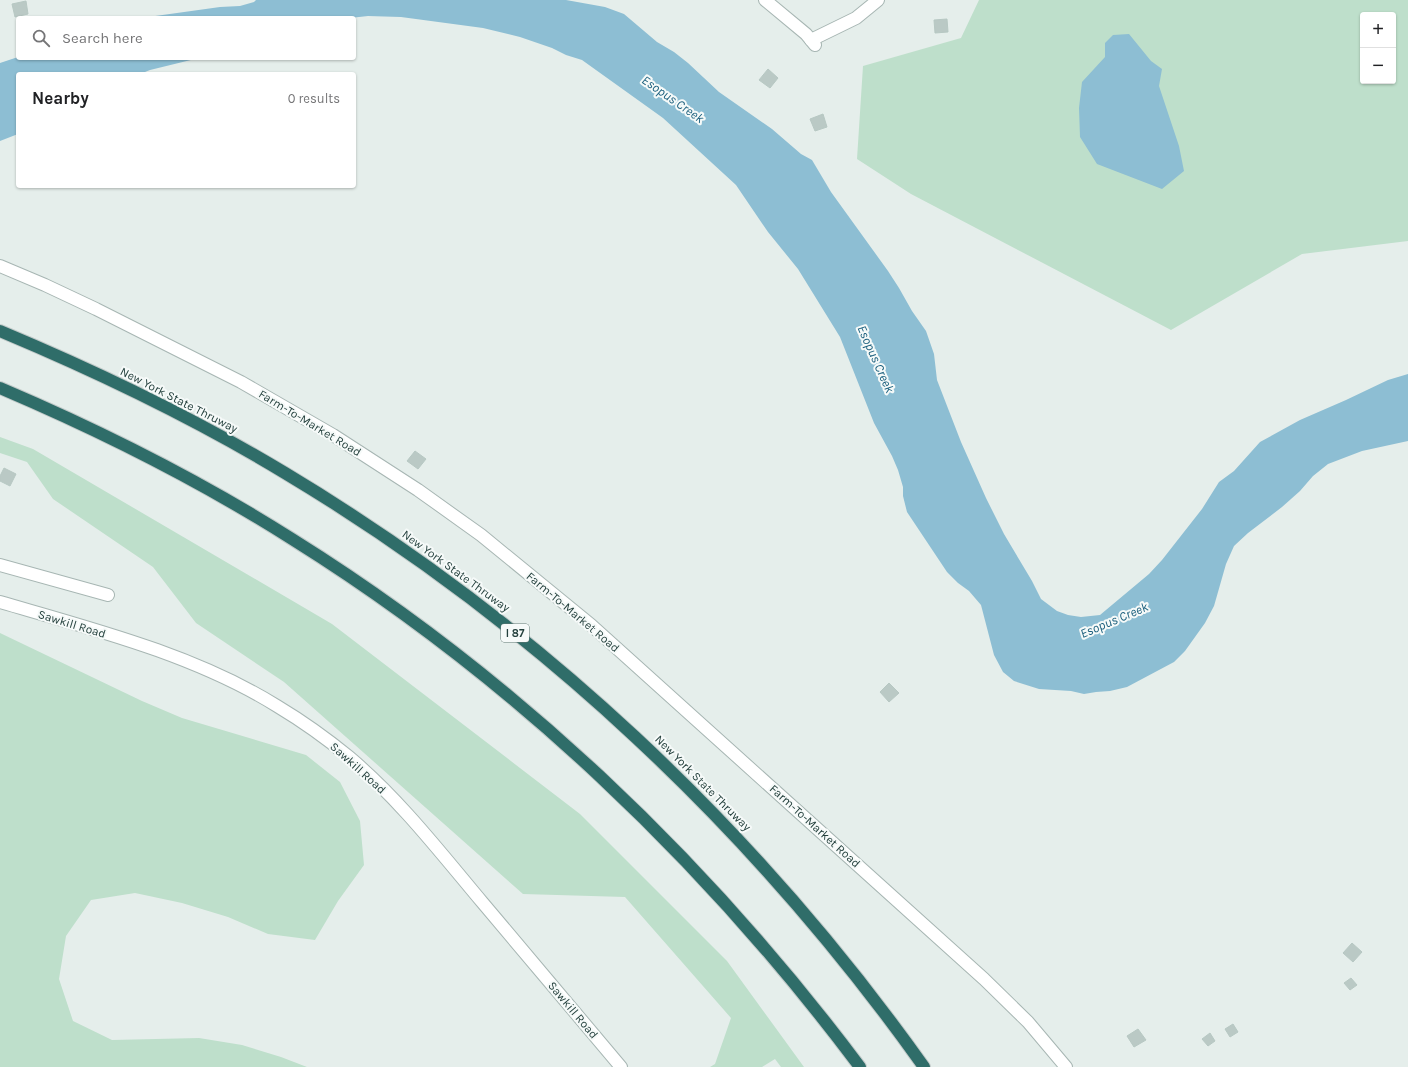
<!DOCTYPE html>
<meta charset="utf-8">
<style>
body{margin:0;font-family:Karla,sans-serif;background:#f6f6f6;color:#202124}
.controls{position:absolute;right:12px;top:12px;display:grid;overflow:hidden;border-radius:4px;box-shadow:0 1px 3px #0004}
.controls button{width:36px;height:36px;display:grid;place-items:center;padding:0;border:0;border-bottom:1px solid #e0e0e0;background:#fff;color:#202124;font:20px sans-serif}
.list{margin:0;padding:0;list-style:none}
h2{display:flex;justify-content:space-between;align-items:center;height:52px;margin:0;padding:0 16px;font-size:17px}
h2 small{font-size:13px;font-weight:400;color:#757577}
.icon{flex:none;width:22px;height:22px;fill:none;stroke:currentColor;stroke-width:2;stroke-linecap:round;stroke-linejoin:round}
.map{position:relative;flex:none;width:1408px;height:1067px;overflow:hidden}
.search{position:absolute;background:#fff;box-shadow:0 1px 3px #0004;left:16px;top:16px;width:340px;height:44px;display:flex;align-items:center;gap:10px;box-sizing:border-box;padding:0 14px;border-radius:4px;color:#757577;font-size:15px}
.panel{position:absolute;background:#fff;box-shadow:0 1px 3px #0004;left:16px;top:72px;width:340px;height:116px;border-radius:4px}
.map>svg:first-child{display:block}
.green{fill:#bedfcb;fill-rule:evenodd}
.water{fill:#8dbed3}
.building{fill:#bac9c5;stroke:#b7c8c3}
.lines{fill:none;stroke-linecap:round;stroke-linejoin:round}
.minor-casing{stroke:#a7b6b3;stroke-width:14}
.highway-casing{stroke:#c2cac9;stroke-width:14}
.minor{stroke:#fff;stroke-width:12}
.highway{stroke:#2f6d69;stroke-width:12}
.labels{text-anchor:middle;dominant-baseline:central;stroke-width:4;stroke-linejoin:round;paint-order:stroke}
.shield{fill:#f6faf9;stroke:#637875;stroke-width:1}
.shield-label{font-size:11px;font-weight:bold;fill:#24403d}
.street-label{font-size:12px;fill:#24403d;stroke:#f6faf9}
.water-label{font-size:13px;font-style:italic;fill:#1c607e;stroke:#f6faf9}
</style>
<div class="map">
<svg width="1408" height="1067" viewBox="0 0 1408 1067">
<rect width="100%" height="100%" fill="#e5eeeb"/>
<g class="green">
<path d="M979 0H1408V241L1302 254 1171 330 911 194 857 159 863 66 961 38ZM1363 15H1393V81H1363Z"/>
<path d="M0 437 33 449 332 624 580 814 727 961 804 1067H781L775 1059 762 1067H710L715 1064 731 1018 625 897 523 894 284 682 196 623 153 567 53 499 27 462 0 453Z"/>
<path d="M0 633 142 701 182 718 306 755 340 782 360 821 364 865 338 901 315 940 268 934 228 917 182 903 135 893 91 900 66 936 59 979 73 1021 112 1040 199 1038 242 1045 281 1057 307 1067H0Z"/>
</g>
<g class="water">
<path d="M256 0H566L605 7 624 14 657 42 674 52 688 63 719 92 772 129 801 154 812 160 831 192 888 271 899 288 912 311 926 331 934 354 937 380 961 442 986 498 1004 534 1032 581 1041 599 1057 611 1068 615 1081 617 1100 615 1149 574 1162 560 1202 509 1219 482 1234 471 1260 442 1300 420 1346 400 1388 380 1408 374V441L1362 451 1328 464 1313 476 1300 491 1282 507 1248 533 1234 546 1226 564 1214 606 1205 623 1185 651 1174 662 1127 687 1110 691 1096 692 1084 694 1071 691 1039 689 1014 681 1003 672 994 655 981 605 969 591 958 583 947 572 907 512 903 496V487L898 470 892 456 874 423 840 337 798 269 768 232 736 185 663 118 582 60 566 55 552 48 520 37 483 28 401 17 368 16 350 18H141L220 7 240 6 254 2Z"/>
<path d="M1129 34 1151 61 1162 69 1159 86 1179 146 1184 171 1162 189 1097 164 1080 137 1079 108 1082 82 1105 57V43L1113 35Z"/>
<path d="M18 57V58H199L150 70 140 74H18V134L0 141V63Z"/>
</g>
<g class="building">
<path d="M26 1 28 14 15 17 12 4Z"/>
<path d="M947 19 948 32 935 33 934 20Z"/>
<path d="M768 69 778 78 770 88 759 80Z"/>
<path d="M823 114 827 127 815 131 810 119Z"/>
<path d="M415 451 426 459 418 469 407 461Z"/>
<path d="M4 468 16 474 10 486 0 481V476Z"/>
<path d="M889 683 899 693 889 702 880 692Z"/>
<path d="M1352 943 1362 952 1353 962 1343 953Z"/>
<path d="M1351 978 1357 985 1350 990 1344 983Z"/>
<path d="M1233 1024 1238 1032 1230 1037 1225 1029Z"/>
<path d="M1138 1029 1146 1040 1134 1047 1127 1036Z"/>
<path d="M1210 1033 1215 1041 1208 1046 1202 1039Z"/>
</g>
<g class="lines">
<g class="minor-casing">
<g id="minor">
<path d="M765 0 806 34 815 45"/>
<path d="M811 40 856 18 878 0"/>
<path d="M0 266 45 285 96 309 241 382 333 435 418 490 481 535 591 625 984 979 1028 1022 1066 1067"/>
<path d="M0 565 108 595"/>
<path d="M0 602C93 629 195 655 277 706 302 721 326 738 349 757 399 799 440 852 482 902 528 957 575 1012 621 1067"/>
</g>
</g>
<g class="highway-casing">
<g id="highway">
<path d="M0 331C98 372 194 418 285 473 537 624 754 828 924 1067"/>
<path d="M0 388C101 431 199 480 292 539 513 677 704 859 860 1067"/>
</g>
</g>
<use href="#minor" class="minor"/>
<use href="#highway" class="highway"/>
</g>
<g class="labels">
<rect class="shield" x="501" y="624" width="28" height="18" rx="3"/>
<g class="shield-label">
<text x="515" y="633">I 87</text>
</g>
<g class="street-label">
<text transform="translate(179 400) rotate(27)">New York State Thruway</text>
<text transform="translate(310 423) rotate(31)">Farm-To-Market Road</text>
<text transform="translate(456 571) rotate(36)">New York State Thruway</text>
<text transform="translate(573 612) rotate(40)">Farm-To-Market Road</text>
<text transform="translate(72 624) rotate(17)">Sawkill Road</text>
<text transform="translate(358 768) rotate(42)">Sawkill Road</text>
<text transform="translate(703 783) rotate(45)">New York State Thruway</text>
<text transform="translate(815 826) rotate(42)">Farm-To-Market Road</text>
<text transform="translate(573 1010) rotate(50)">Sawkill Road</text>
</g>
<g class="water-label">
<text transform="translate(673 99) rotate(35)">Esopus Creek</text>
<text transform="translate(876 359) rotate(66)">Esopus Creek</text>
<text transform="translate(1114 620) rotate(-23)">Esopus Creek</text>
</g>
</g>
</svg>
<div class="controls">
<button>+</button>
<button>−</button>
</div>
<div class="search"><svg class="icon" aria-label="search" viewBox="0 0 24 24"><circle cx="10" cy="10" r="6"/><path d="M15 15l6 6"/></svg>Search here</div>
<section class="panel">
<h2>Nearby<small>0 results</small></h2>
<ul class="list">
</ul>
</section>
</div>
